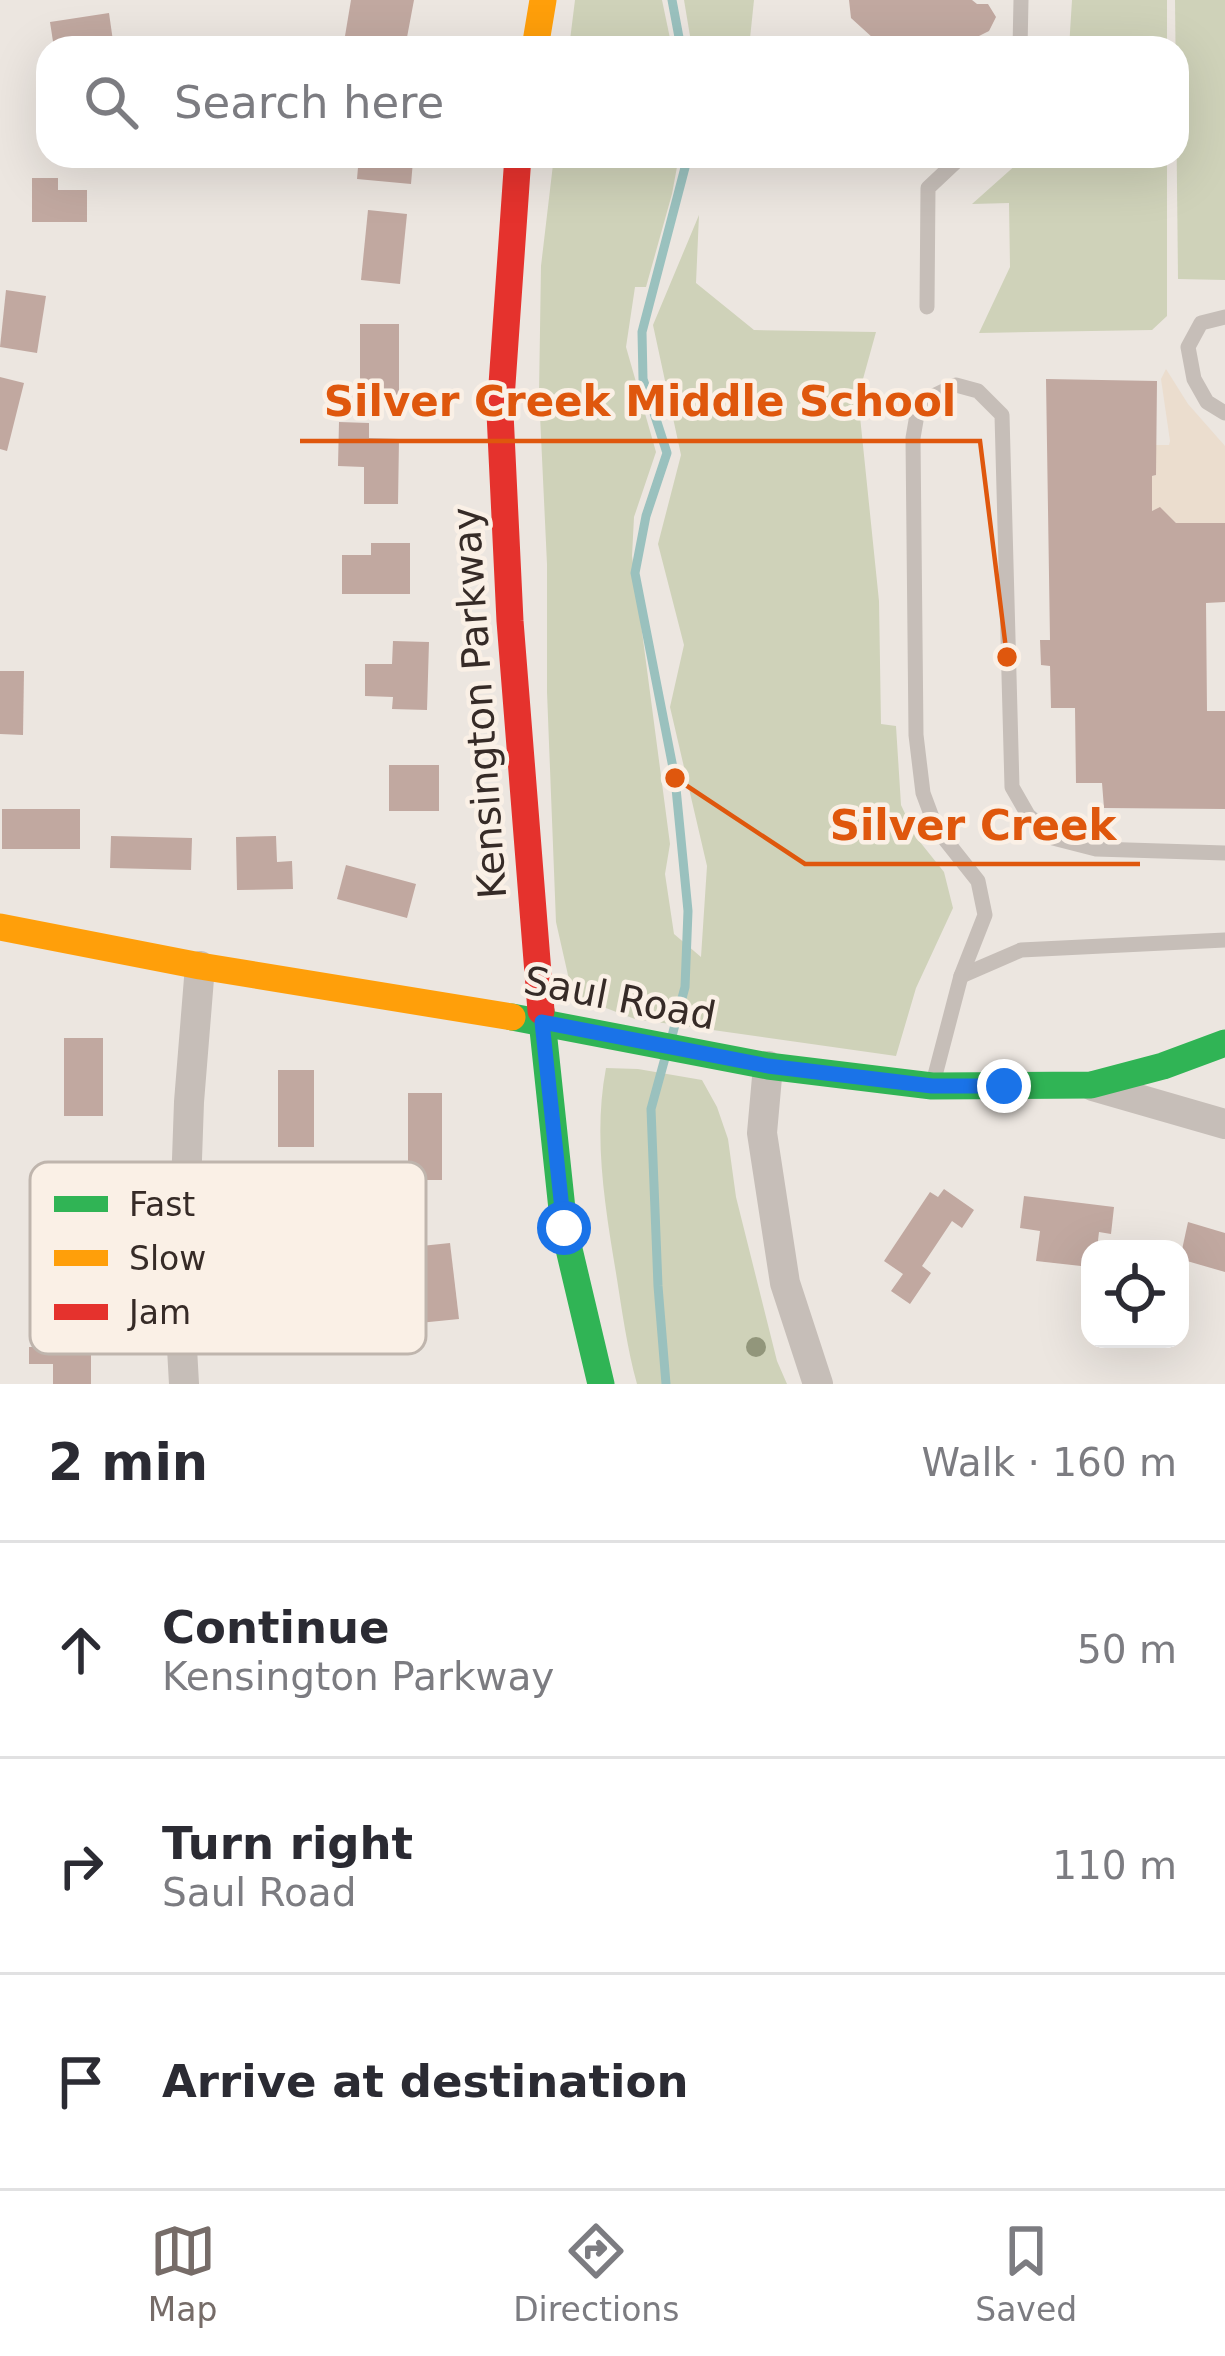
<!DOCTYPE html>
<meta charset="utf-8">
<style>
body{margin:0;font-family:"DejaVu Sans",sans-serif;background:#f7f7f7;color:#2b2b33}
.controls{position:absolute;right:36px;bottom:36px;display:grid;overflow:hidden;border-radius:24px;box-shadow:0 12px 48px #0002}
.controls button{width:108px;height:108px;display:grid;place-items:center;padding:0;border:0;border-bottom:3px solid #e1e1e2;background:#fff;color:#2b2b33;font:60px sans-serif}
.stop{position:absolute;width:36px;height:36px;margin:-27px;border:9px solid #1a73e8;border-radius:50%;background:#fff}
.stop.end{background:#1a73e8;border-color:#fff;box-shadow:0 3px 12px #0008}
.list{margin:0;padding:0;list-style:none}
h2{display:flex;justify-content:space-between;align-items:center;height:156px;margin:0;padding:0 48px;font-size:51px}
h2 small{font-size:39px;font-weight:400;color:#7c7c81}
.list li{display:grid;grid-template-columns:78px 1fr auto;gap:36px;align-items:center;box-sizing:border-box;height:216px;padding:0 48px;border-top:3px solid #e1e1e2}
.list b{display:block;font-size:45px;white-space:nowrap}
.list p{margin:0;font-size:39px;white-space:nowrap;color:#7c7c81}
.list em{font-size:39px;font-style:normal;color:#7c7c81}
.icon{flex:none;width:66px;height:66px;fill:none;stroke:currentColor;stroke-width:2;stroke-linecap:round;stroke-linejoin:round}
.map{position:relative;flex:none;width:1225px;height:1384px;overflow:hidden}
.search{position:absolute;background:#fff;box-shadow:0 12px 48px #0002;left:36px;right:36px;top:36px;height:132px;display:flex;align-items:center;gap:30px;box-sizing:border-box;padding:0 42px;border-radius:36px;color:#7c7c81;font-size:45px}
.sheet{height:804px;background:#fff}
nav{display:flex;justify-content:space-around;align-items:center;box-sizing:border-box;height:168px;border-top:3px solid #e1e1e2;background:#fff;font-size:33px;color:#7c7c81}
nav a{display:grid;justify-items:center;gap:6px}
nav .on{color:#766c68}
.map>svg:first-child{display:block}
.green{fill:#cfd2b9}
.plaza{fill:#ebddce}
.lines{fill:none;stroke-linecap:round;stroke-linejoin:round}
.stream{stroke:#9ac1be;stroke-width:9}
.building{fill:#c1a8a0}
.lane{stroke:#c6beb8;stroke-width:15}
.street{stroke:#c6beb8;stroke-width:30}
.fast{stroke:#30b455;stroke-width:27}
.slow{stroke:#ff9f0a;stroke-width:27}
.jam{stroke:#e5322d;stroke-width:27}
.tree{fill:#92967b}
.route{stroke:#1a73e8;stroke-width:15}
.labels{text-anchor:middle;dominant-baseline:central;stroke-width:9;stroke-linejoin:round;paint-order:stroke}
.street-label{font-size:39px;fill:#362b27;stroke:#faf0e6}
.key{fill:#faf0e6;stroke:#bfb5ad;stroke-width:3}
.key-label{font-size:33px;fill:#362b27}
.leader{fill:none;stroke:#df570d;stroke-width:4.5}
.callout-dot{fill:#df570d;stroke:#faf0e6;stroke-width:4.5}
.callout-label{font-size:42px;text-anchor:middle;font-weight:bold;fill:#df570d;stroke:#faf0e6;stroke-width:9;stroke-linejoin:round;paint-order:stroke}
</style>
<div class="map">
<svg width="1225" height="1384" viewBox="0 0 1225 1384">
<rect width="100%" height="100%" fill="#ece6e0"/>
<g class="green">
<path d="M575 0H662L672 48H569Z"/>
<path d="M684 0H754L749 48H692Z"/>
<path d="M1072 0H1167V48H1069Z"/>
<path d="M1175 0H1225V280L1178 279Z"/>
<path d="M554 156H679L672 194 646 287H635L626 347 656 452 634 517 632 556 670 844 665 874 674 934 701 957 707 866 670 707 684 645 658 544 681 455 653 325 699 215 696 283 754 330 876 332 858 397 879 601 881 724 896 726 901 805 916 837 944 872 953 908 916 988 896 1056 635 1019 582 999 570 984 556 922 547 692V564L539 394 541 266Z"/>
<path d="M1026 156H1167V316L1152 330 979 333 1010 267 1009 203 972 204Z"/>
<path d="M606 1068 638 1069 702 1080 717 1107 728 1139 736 1197 777 1361 787 1384H637C627 1348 622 1310 616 1273 605 1206 593 1136 606 1068Z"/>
</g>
<path class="plaza" d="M1166 369 1188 404 1225 446V523H1176L1160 508 1152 511V476L1156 475V445H1169L1170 441 1161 379Z"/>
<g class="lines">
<g class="stream">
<path d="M672 0 681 48"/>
<path d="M672 1036 685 987 688 911 675 778 635 573 646 516 667 453 643 379 642 332 688 156"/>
<path d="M665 1058 651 1109 658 1286 666 1384"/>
</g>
</g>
<g class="building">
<path d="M351 0H414L405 48H343Z"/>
<path d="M849 0H972L977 4H988L996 17 989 31 979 36 980 48H884L851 18Z"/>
<path d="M109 13 114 48H54L50 22Z"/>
<path d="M359 156H403L402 160 413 161 411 184 357 179Z"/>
<path d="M32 178H58V190H87V222H32Z"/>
<path d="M368 210 407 214 400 284 361 280Z"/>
<path d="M6 290 46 296 37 353 0 347Z"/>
<rect x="360" y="324" width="39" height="71"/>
<path d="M0 377 24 383 7 451 0 449Z"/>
<path d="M1046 379 1157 381 1156 475 1152 476V511L1160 507 1176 523H1225V602L1206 603 1207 711H1225V809L1104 808 1102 783H1076L1075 708H1051L1050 666 1041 665 1040 640H1050Z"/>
<path d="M339 422 369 423V438L399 439 398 504H364V467L338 466Z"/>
<path d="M371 543H410V594H342V555H371Z"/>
<path d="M393 641 429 642 427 710 392 709 393 697 365 696V664H392Z"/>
<path d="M0 671H24L23 735 0 734Z"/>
<rect x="389" y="765" width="50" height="46"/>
<rect x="2" y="809" width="78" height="40"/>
<path d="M111 836 192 838 191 870 110 868Z"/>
<path d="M276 836 277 862 292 861 293 889 237 890 236 837Z"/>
<path d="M346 865 416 884 407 918 337 899Z"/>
<rect x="64" y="1038" width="39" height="78"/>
<rect x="278" y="1070" width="36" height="77"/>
<rect x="408" y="1093" width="34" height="87"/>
<path d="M944 1189 974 1210 962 1228 952 1221 922 1266 931 1273 910 1304 891 1291 903 1274 884 1261 930 1192 938 1197Z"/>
<path d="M1024 1196 1114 1207 1111 1234 1099 1232 1097 1249H1090V1267L1036 1261 1040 1231 1020 1228Z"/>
<path d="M1188 1222 1225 1233V1272L1180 1259Z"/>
<path d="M450 1243 459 1319 409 1324 402 1248Z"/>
<path d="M52 1321H91V1384H53V1364H29V1347H52Z"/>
</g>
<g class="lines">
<g class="lane">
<path d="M1020 48 1021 0"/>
<path d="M927 307 928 188 962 156"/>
<path d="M1225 317 1201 323 1188 347 1194 379 1207 402 1225 413"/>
<path d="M961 976 1021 950 1225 940"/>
<path d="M933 1083 961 976 985 915 978 881 936 828 923 793 916 735 913 438 919 403 956 385 978 391 1002 415 1012 787 1028 815 1053 838 1096 849 1225 853"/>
</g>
<g class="street">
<path d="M768 1066 762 1133 785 1283 818 1384"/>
<path d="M1093 1086 1225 1124"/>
<path d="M184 1384 181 1330 189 1102 200 966"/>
</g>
<g class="fast">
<path d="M541 1011 564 1228 601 1384"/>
<path d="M512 1017 768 1066 932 1086 1091 1085 1163 1066 1225 1043"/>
</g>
<g class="slow">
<path d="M535 48 543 0"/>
<path d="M0 927 200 966 512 1017"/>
</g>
<path class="jam" d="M518 156 500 413 510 621 541 1011"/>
</g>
<circle class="tree" cx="756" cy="1347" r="10"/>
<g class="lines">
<path class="route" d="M564 1228 542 1022 768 1066 932 1086H1004"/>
</g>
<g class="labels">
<g class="street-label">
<text transform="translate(479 703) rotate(-94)">Kensington Parkway</text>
<text transform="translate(620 998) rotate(11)">Saul Road</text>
</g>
</g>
<rect x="30" y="1162" width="396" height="192" rx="18" class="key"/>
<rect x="54" y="1196" width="54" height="16" fill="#30b455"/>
<rect x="54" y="1250" width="54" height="16" fill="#ff9f0a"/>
<rect x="54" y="1304" width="54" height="16" fill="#e5322d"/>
<g class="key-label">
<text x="129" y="1216">Fast</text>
<text x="129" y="1270">Slow</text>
<text x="129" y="1324">Jam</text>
</g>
<path class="leader" d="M1007 657L980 441H300M675 778L805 864H1140"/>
<g class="callout-dot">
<circle cx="1007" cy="657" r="12"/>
<circle cx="675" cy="778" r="12"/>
</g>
<g class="callout-label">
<text x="640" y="416">Silver Creek Middle School</text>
<text x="973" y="840">Silver Creek</text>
</g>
</svg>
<div class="controls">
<button><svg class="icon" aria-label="locate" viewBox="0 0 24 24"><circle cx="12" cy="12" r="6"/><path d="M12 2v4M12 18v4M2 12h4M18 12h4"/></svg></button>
</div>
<div class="stop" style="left:564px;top:1228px"></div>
<div class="stop end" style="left:1004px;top:1086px"></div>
<div class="search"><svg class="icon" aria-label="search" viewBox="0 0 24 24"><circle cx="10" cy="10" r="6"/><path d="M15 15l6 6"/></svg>Search here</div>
</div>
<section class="sheet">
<h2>2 min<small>Walk · 160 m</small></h2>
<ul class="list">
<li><svg class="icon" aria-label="ahead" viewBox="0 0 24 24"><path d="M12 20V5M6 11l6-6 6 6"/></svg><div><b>Continue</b><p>Kensington Parkway</p></div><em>50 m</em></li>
<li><svg class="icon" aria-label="right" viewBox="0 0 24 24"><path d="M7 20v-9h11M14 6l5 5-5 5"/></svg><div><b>Turn right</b><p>Saul Road</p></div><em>110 m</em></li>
<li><svg class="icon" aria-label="arrive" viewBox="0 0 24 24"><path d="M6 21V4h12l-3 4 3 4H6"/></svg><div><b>Arrive at destination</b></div></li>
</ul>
</section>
<nav>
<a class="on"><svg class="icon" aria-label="map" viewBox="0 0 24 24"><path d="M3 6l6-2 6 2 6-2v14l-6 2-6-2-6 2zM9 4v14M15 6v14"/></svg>Map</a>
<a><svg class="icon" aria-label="directions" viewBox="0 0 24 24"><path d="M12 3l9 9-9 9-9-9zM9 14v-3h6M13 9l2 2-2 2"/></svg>Directions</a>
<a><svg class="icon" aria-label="saved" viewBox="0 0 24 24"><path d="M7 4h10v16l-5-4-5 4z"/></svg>Saved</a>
</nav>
